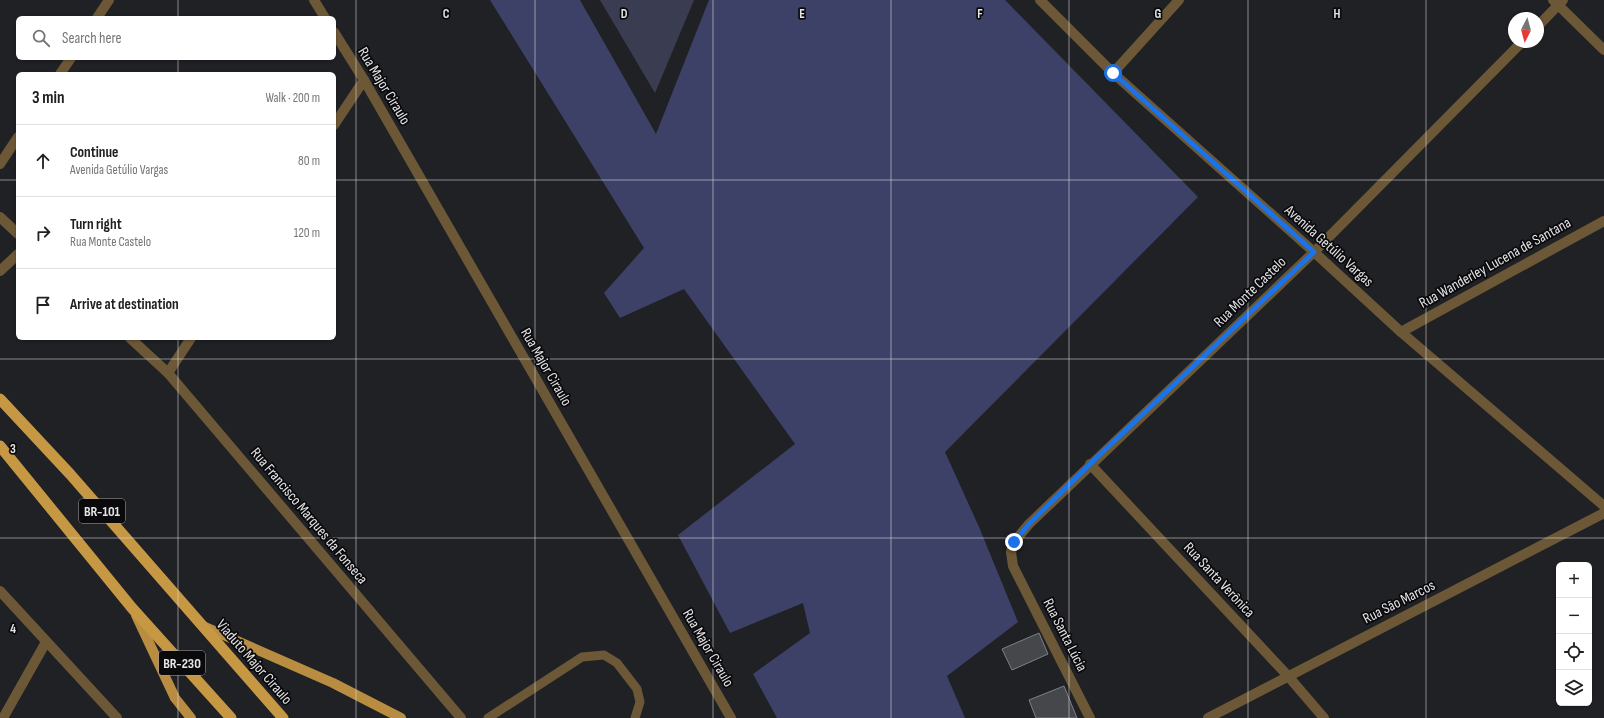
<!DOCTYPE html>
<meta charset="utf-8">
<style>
body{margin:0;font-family:"Sofia Sans Condensed",sans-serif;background:#f6f6f6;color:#202124}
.controls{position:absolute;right:12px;bottom:12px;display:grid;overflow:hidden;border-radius:6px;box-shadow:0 1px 3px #0004}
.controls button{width:36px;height:36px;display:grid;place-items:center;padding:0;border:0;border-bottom:1px solid #e0e0e0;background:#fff;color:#202124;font:20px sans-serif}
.compass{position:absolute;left:1508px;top:12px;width:36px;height:36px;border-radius:50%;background:#fff;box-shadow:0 1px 3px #0004;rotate:186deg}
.stop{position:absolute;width:12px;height:12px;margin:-9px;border:3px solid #1a73e8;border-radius:50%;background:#fff}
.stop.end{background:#1a73e8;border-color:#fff;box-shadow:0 1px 4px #0008}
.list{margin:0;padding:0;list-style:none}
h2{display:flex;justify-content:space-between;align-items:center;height:52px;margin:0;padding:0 16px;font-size:17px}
h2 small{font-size:13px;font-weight:400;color:#757577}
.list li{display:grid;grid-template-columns:26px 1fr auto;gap:12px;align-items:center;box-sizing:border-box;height:72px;padding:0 16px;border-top:1px solid #e0e0e0}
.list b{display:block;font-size:15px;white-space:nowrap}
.list p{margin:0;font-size:13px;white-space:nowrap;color:#757577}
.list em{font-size:13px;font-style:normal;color:#757577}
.icon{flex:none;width:22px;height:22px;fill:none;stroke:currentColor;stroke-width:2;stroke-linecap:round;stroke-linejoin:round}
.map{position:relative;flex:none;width:1604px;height:718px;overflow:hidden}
.search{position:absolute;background:#fff;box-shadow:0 1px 3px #0004;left:16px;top:16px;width:320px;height:44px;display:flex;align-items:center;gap:10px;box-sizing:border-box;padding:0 14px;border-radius:6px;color:#757577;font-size:15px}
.panel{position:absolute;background:#fff;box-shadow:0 1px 3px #0004;left:16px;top:72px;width:320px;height:268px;border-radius:6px}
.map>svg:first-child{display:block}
.green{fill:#3a3c52}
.forest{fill:#3e4167}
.building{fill:#46474b;stroke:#7f8085}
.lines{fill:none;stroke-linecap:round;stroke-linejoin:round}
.service{stroke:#6c5836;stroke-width:9}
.minor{stroke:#6c5836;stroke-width:10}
.tertiary{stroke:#6c5836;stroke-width:10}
.primary{stroke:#b88d42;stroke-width:10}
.trunk{stroke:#c79844;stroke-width:11}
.route{stroke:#1a73e8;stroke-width:5}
.grid{fill:none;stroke:#e4e4e7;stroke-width:1;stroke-opacity:0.55}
.labels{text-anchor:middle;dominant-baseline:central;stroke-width:3.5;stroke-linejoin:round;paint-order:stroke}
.shield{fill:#0a0a0c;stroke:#a3a3a5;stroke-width:1}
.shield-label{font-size:14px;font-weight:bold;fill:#e4e4e7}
.street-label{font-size:15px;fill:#e4e4e7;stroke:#0a0a0c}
.grid-label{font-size:13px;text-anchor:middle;font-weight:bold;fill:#e4e4e7;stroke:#0a0a0c;stroke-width:3.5;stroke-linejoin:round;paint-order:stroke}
</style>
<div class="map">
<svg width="1604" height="718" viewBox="0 0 1604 718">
<rect width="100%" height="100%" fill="#202125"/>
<path class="green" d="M600 0H694L655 93Z"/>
<path class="forest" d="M490 0H580L656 134 709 0H1005L1198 197 945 452 979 527 1018 622 947 676 965 718H777L753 674 810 633 803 603 730 633 678 535 795 444 684 289 620 318 604 293 644 248Z"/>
<g class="building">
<path d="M1039 633 1048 654 1012 670 1002 649Z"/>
<path d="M1064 686 1077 718H1036L1029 700Z"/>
</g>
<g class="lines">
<path class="service" d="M488 718 582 657 604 655 617 663 637 689 640 702 635 718"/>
<g class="minor">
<path d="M314 0 325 18"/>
<path d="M1553 0 1604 50"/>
<path d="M97 18 109 0"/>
<path d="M1538 26 1563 0"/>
<path d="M334 32 364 80 731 718"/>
<path d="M1113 73 1179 0"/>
<path d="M60 74 71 58"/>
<path d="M334 125 364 80"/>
<path d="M0 164 18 137"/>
<path d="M0 217 18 234"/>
<path d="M0 271 18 254"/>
<path d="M1401 332 1604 221"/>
<path d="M130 338 168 373 461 718"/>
<path d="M168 373 191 338"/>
<path d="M1090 464 1288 676 1324 718"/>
<path d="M0 591 117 718"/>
<path d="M3 718 46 642"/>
<path d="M1090 718 1013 566 1011 552 1014 542 1029 524 1314 252 1522 42"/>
<path d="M1208 718 1604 513"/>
</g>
<path class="tertiary" d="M1040 0 1113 73 1314 252 1401 332 1604 506"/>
<g class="primary">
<path d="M136 615 175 698 191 718"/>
<path d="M203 626 333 683 401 718"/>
</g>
<g class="trunk">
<path d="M0 399 70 474 283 718"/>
<path d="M0 446 132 608 231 718"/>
</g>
</g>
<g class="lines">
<path class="route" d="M1014 542 1029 524 1090 464 1314 252 1113 73"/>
</g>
<path class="grid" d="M178 0V18M356 0V718M535 0V718M713 0V718M891 0V718M1069 0V718M1248 0V718M1426 0V718M178 58V74M0 180H18M334 180H1604M178 338V718M0 359H1604M0 538H1604"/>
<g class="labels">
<g class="shield">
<rect x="79" y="499" width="46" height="24" rx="3"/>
<rect x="159" y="651" width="46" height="24" rx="3"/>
</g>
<g class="shield-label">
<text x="102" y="511">BR-101</text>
<text x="182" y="663">BR-230</text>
</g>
<g class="street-label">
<text transform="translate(384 86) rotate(59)">Rua Major Ciraulo</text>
<text transform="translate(1329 246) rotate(42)">Avenida Getúlio Vargas</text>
<text transform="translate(1495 263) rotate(-29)">Rua Wanderley Lucena de Santana</text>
<text transform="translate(1250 292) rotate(-44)">Rua Monte Castelo</text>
<text transform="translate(546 367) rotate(60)">Rua Major Ciraulo</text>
<text transform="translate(309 516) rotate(50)">Rua Francisco Marques da Fonseca</text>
<text transform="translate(1219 580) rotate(47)">Rua Santa Verônica</text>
<text transform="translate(1399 602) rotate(-27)">Rua São Marcos</text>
<text transform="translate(1065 635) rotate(63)">Rua Santa Lúcia</text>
<text transform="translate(708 648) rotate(60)">Rua Major Ciraulo</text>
<text transform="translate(254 662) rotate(49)">Viaduto Major Ciraulo</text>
</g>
</g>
<g class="grid-label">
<text x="446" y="18">C</text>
<text x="624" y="18">D</text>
<text x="802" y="18">E</text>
<text x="980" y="18">F</text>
<text x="1158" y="18">G</text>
<text x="1337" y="18">H</text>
<text x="13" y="453">3</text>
<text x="13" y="633">4</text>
</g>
</svg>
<div class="controls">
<button>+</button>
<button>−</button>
<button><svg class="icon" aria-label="locate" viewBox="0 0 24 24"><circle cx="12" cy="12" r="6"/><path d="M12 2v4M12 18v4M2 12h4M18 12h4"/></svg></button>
<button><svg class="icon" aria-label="layers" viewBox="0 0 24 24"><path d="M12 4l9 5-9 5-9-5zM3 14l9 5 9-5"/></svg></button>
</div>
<svg class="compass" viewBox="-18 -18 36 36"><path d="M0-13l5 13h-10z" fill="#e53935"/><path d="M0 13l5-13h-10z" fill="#757577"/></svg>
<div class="stop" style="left:1113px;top:73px"></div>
<div class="stop end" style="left:1014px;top:542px"></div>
<div class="search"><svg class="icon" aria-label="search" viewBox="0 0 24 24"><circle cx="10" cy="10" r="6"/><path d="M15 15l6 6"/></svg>Search here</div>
<section class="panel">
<h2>3 min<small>Walk · 200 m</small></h2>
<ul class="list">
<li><svg class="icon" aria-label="ahead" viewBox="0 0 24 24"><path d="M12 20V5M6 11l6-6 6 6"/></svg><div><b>Continue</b><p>Avenida Getúlio Vargas</p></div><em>80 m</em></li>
<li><svg class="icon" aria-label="right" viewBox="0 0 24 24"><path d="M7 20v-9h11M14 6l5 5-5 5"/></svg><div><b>Turn right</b><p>Rua Monte Castelo</p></div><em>120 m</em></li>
<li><svg class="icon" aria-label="arrive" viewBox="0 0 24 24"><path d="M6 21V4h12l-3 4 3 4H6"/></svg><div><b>Arrive at destination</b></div></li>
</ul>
</section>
</div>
